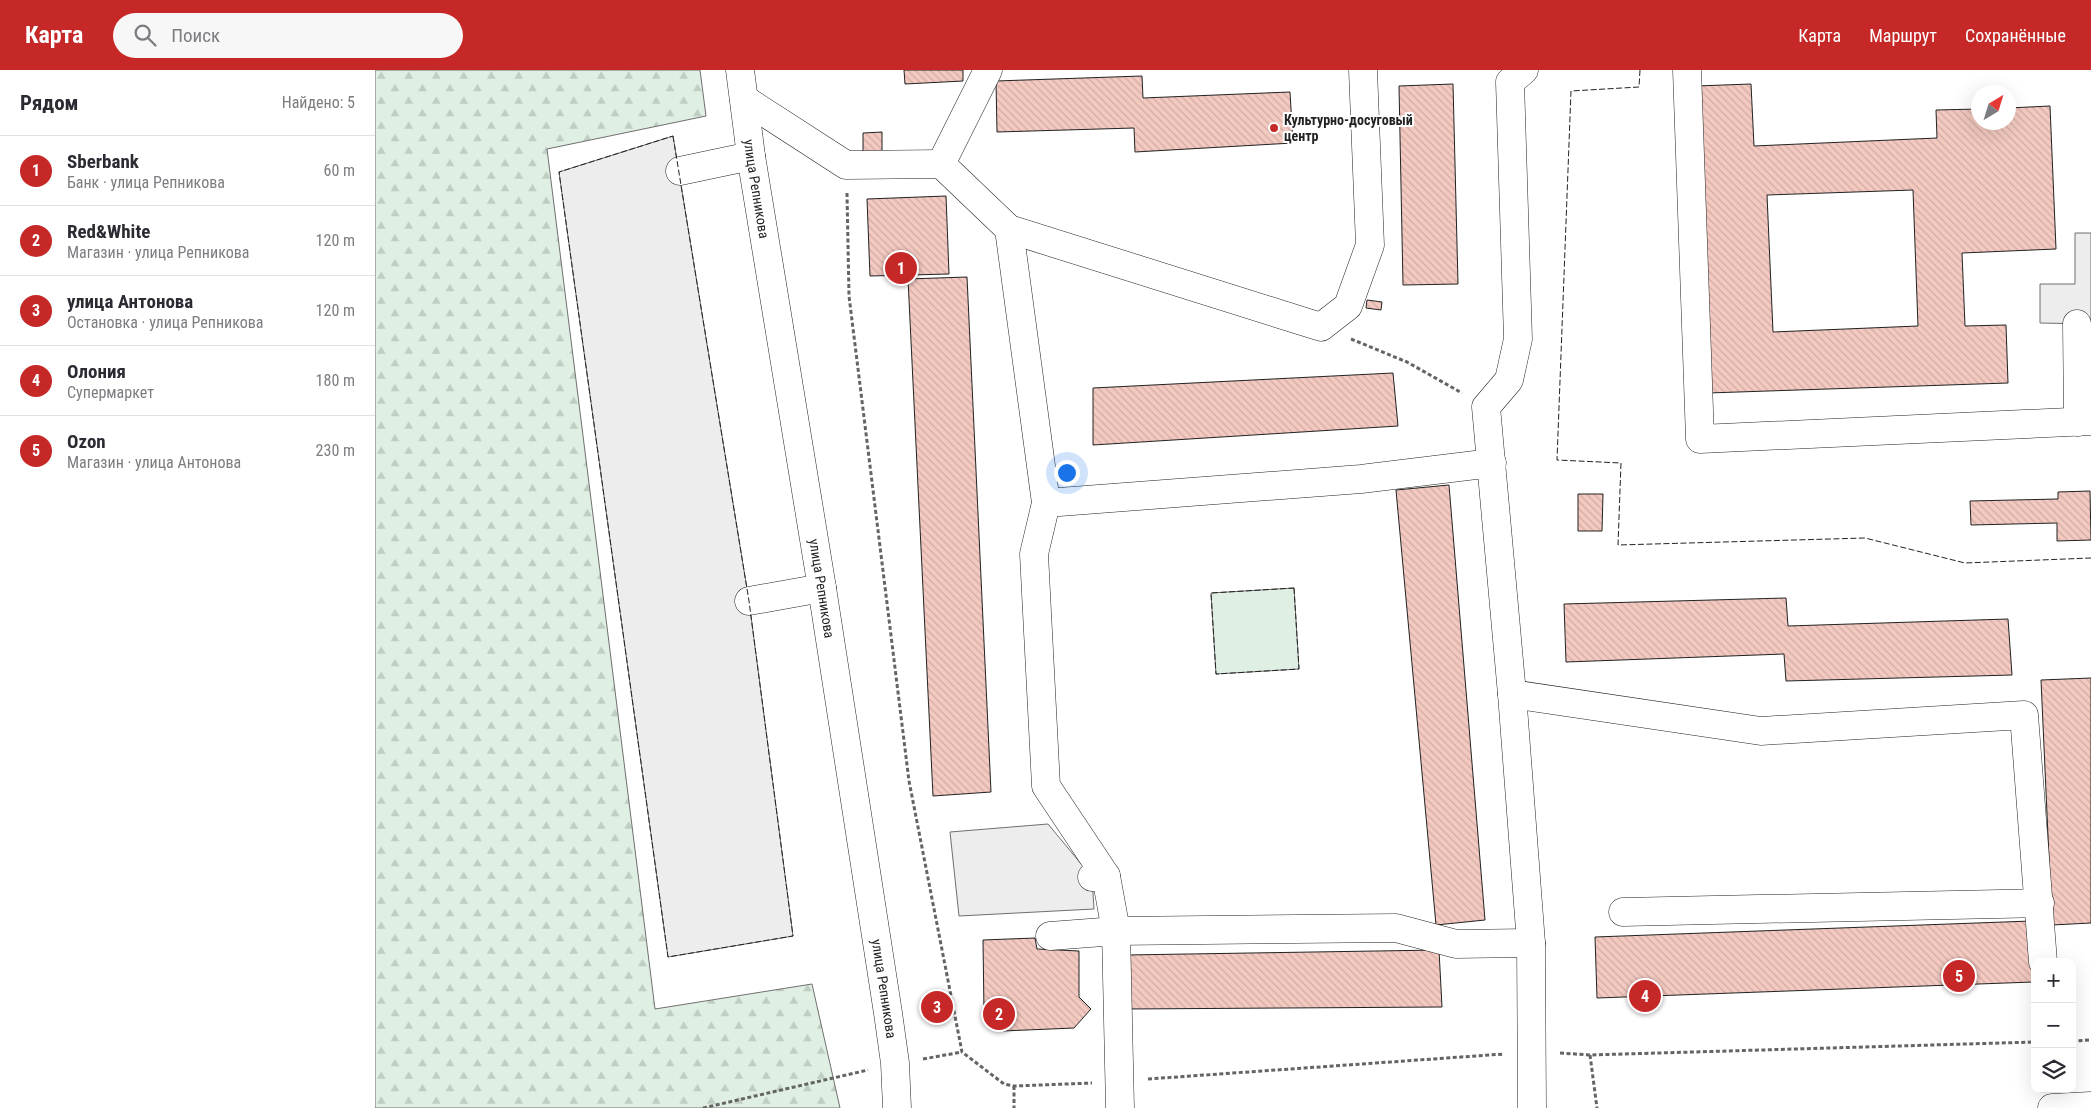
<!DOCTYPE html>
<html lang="ru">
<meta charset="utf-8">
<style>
body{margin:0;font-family:"Roboto Condensed",sans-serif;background:#f7f7f7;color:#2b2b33}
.controls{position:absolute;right:15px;bottom:15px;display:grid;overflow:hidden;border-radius:10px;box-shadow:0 5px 20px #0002}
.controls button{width:45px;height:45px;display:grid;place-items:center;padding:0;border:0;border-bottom:1px solid #e1e1e2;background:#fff;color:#2b2b33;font:25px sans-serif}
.compass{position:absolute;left:1596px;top:15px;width:45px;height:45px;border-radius:50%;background:#fff;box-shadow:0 5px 20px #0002;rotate:38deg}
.you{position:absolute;left:691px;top:402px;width:18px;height:18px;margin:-12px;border:4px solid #fff;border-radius:50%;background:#1a73e8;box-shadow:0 0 0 8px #1a73e833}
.badge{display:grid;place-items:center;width:32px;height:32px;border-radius:50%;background:#c62828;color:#fff;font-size:16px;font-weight:700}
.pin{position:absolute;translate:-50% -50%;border:2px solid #fff;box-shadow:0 1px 5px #0006}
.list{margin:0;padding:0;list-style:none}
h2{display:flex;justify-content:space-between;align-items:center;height:65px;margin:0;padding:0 20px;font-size:21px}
h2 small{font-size:16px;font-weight:400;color:#7c7c81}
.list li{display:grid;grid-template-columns:32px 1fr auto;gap:15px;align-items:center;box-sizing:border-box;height:70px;padding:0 20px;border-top:1px solid #e1e1e2}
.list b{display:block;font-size:19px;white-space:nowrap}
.list p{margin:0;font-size:16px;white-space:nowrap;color:#7c7c81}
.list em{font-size:16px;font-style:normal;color:#7c7c81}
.icon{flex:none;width:28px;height:28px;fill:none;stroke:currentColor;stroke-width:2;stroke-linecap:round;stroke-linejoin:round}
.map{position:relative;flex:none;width:1716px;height:1038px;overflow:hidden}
header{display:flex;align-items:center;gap:30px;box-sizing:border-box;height:70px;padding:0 25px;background:#c62828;color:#fff}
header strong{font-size:24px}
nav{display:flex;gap:28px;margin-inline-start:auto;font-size:18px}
.search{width:350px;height:45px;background:#f7f7f7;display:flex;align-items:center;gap:12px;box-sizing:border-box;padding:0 18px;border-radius:28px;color:#7c7c81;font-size:19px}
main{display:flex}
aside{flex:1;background:#fff}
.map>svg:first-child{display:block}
.forest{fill:url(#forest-firs);stroke:#6f6f6f}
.green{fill:#e0efe3;stroke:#6f6f6f}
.parking{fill:#ededed;stroke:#6f6f6f}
.building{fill:url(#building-back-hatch);stroke:#222;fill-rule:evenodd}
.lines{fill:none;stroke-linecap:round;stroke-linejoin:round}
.minor-casing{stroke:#222;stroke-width:29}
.major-casing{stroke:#222;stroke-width:29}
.path{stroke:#646464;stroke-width:3;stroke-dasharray:4 2.5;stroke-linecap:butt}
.minor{stroke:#fff;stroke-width:28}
.major{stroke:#fff;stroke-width:28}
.fence{stroke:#222;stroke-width:1;stroke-dasharray:6 2.5;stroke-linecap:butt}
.poi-dot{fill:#c62828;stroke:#fff;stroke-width:2}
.labels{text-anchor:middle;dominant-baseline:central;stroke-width:4;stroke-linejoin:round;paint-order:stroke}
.poi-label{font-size:14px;font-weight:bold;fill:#222;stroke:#fff;text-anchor:start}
.street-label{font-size:14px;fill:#222;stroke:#fff}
</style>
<header>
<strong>Карта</strong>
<div class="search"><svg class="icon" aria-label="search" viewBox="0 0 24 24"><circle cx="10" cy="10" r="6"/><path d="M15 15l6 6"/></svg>Поиск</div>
<nav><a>Карта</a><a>Маршрут</a><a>Сохранённые</a></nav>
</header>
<main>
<aside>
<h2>Рядом<small>Найдено: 5</small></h2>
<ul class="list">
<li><span class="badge">1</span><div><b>Sberbank</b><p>Банк · улица Репникова</p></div><em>60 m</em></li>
<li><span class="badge">2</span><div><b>Red&amp;White</b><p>Магазин · улица Репникова</p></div><em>120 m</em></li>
<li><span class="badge">3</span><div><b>улица Антонова</b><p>Остановка · улица Репникова</p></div><em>120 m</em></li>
<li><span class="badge">4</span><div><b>Олония</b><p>Супермаркет</p></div><em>180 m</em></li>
<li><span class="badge">5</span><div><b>Ozon</b><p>Магазин · улица Антонова</p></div><em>230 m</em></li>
</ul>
</aside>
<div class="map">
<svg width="1716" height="1038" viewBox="0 0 1716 1038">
<defs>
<pattern id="forest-firs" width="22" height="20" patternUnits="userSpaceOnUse" patternTransform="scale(1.25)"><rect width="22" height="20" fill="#e0efe3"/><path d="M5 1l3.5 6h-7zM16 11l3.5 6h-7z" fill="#c0cdc2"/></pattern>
<pattern id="building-back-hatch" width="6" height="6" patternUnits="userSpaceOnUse" patternTransform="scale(1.25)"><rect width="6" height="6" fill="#f3c9c0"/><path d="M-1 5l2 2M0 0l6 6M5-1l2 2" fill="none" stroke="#d0aca5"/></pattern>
</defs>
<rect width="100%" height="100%" fill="#fff"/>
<path class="forest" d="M0 0H325L331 46 172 79 280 939 437 914 465 1038H0Z"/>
<path class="green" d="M919 518 924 599 841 604 836 523Z"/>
<g class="parking">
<path d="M298 66 374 531 418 866 293 887 184 102Z"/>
<path d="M1700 163H1716V254L1665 253V214H1700Z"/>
<path d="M673 754 717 807 719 839 584 846 575 762Z"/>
</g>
<g class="building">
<path d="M529 0H588V11L530 14Z"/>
<path d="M767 6 768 28 915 22 918 73 760 82 759 58 622 62 621 11Z"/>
<path d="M1078 14 1083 214 1028 215 1024 16Z"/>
<path d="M1376 14 1379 76 1562 68 1561 40 1604 39V52H1634V38L1675 36 1681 179 1587 183 1590 256 1631 255 1633 313 1333 323 1321 16ZM1538 120 1543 256 1398 262 1392 125Z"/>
<path d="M507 62V88L488 90V63Z"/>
<path d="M571 126 574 204 495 206 492 129Z"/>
<path d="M592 207 616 722 558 726 533 209Z"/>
<path d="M992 230 1007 232 1006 240 991 238Z"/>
<path d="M1018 303 1023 356 718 375V318Z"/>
<path d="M1074 415 1110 850 1061 855 1021 420Z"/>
<path d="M1715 421 1716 470 1682 471V453L1596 455 1595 431 1683 429V422Z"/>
<path d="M1203 424H1228L1227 461H1203Z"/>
<path d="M1411 528 1413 556 1633 549 1637 605 1411 611 1409 584 1191 592 1189 534Z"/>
<path d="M1716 608V853L1677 855 1666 610Z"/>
<path d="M1656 851 1658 912 1222 928 1220 867Z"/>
<path d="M660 868 662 879 704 881V927L716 939 699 958 628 961 609 943 608 870Z"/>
<path d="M1064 880 1067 937 751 939V885Z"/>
</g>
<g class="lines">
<g class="minor-casing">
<g id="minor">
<path d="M1149 0 1135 12 1143 269 1134 310 1111 337 1137 624 1156 873 1157 1038"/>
<path d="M1312 0 1325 369 1716 351"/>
<path d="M369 29 471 95 566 94 634 159 946 257 973 236 995 175 988 0"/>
<path d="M566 94 613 0"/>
<path d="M305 101 376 86"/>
<path d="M634 159 671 433 659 484 671 716 731 806"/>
<path d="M1702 254 1703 352"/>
<path d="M671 433 986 409 1117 393"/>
<path d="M374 531 447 518"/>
<path d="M1137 624 1386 661 1649 645 1668 892"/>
<path d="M717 807 731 806 741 861 1021 858 1081 874 1156 873"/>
<path d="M1248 842 1665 833"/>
<path d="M675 866 741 861 745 1038"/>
<path d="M1677 1038 1716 1036"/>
</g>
</g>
<g class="major-casing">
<g id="major">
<path id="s1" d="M365 0 376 86 447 518 513 943 520 993 522 1038"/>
</g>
</g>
<g class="path">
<path d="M472 123 474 226 534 711 587 982 629 1014 639 1016 717 1013"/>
<path d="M976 269 1032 292 1087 323"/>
<path d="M1697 971 1716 970"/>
<path d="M1185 983 1215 985 1660 972"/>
<path d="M1215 985 1222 1038"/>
<path d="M548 989 587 982"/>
<path d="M773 1009 1129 984"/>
<path d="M639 1016V1038"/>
<path d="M328 1038 493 1000"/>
</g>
<use href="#minor" class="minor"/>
<use href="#major" class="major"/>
<g class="fence">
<path d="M1265 0 1264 17 1196 21 1182 390 1246 393 1243 475 1490 468 1590 493 1716 488"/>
<path d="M298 66 374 531 418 866 293 887 184 102Z"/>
<path d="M919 518 924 599 841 604 836 523Z"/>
</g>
</g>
<circle class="poi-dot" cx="899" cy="58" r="5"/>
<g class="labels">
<g class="poi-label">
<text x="909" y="50">Культурно-досуговый<tspan x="909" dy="16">центр</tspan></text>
</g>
<g class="street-label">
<text stroke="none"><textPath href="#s1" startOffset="120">улица Репникова</textPath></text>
<text stroke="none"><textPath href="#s1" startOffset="525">улица Репникова</textPath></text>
<text stroke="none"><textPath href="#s1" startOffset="930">улица Репникова</textPath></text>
</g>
</g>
</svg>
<div class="controls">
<button>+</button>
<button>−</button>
<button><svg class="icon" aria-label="layers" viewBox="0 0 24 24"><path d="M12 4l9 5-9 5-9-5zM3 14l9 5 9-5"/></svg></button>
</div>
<svg class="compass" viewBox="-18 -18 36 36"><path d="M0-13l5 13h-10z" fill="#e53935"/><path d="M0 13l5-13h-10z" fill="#7c7c81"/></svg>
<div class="you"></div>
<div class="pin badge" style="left:526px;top:198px">1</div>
<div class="pin badge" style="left:624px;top:944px">2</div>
<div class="pin badge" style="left:562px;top:937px">3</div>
<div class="pin badge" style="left:1270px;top:926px">4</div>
<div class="pin badge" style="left:1584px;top:906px">5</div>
</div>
</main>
